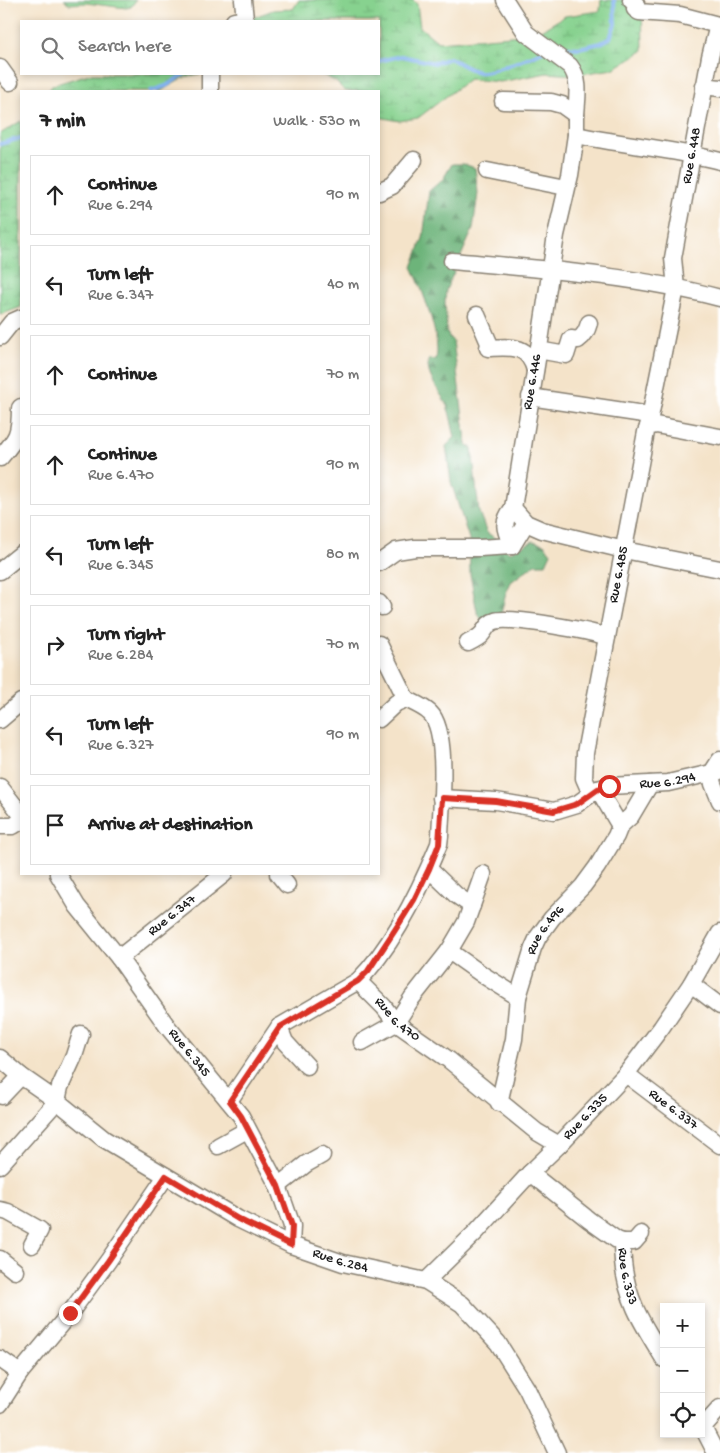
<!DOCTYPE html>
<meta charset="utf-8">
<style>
body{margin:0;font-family:"Gochi Hand",sans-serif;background:#f6f6f6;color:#222}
.controls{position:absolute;right:15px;bottom:15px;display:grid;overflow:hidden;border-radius:0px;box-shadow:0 2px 8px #0003}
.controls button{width:45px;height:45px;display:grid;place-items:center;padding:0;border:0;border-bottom:1px solid #e0e0e0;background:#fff;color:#222;font:25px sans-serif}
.stop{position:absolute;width:15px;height:15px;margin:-11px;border:4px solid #d93025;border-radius:50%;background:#fff}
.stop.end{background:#d93025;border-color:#fff;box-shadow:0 1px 5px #0008}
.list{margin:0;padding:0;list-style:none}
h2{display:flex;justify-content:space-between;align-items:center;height:65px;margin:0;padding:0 20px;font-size:21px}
h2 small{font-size:16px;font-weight:400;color:#767676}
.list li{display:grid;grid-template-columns:32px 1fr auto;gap:15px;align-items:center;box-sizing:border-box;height:80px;margin:0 10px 10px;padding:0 10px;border:1px solid #e0e0e0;border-radius:0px}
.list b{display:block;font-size:19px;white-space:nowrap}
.list p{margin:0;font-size:16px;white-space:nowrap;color:#767676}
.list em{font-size:16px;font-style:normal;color:#767676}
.icon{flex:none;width:28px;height:28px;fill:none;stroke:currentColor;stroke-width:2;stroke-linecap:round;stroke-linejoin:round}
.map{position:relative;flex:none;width:720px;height:1453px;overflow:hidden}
.search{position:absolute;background:#fff;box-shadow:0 2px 8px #0003;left:20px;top:20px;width:360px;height:55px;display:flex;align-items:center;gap:12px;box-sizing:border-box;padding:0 18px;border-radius:0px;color:#767676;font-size:19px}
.panel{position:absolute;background:#fff;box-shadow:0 2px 8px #0003;left:20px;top:90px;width:360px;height:785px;border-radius:0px}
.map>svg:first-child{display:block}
.grass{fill:url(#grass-tufts);stroke:#527756}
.forest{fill:url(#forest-firs);stroke:#44684b}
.wetland{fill:url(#wetland-marsh);stroke:#527756}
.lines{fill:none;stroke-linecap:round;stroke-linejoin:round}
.stream{stroke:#85b4f0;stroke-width:4}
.minor-casing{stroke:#888072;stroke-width:19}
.minor{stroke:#fff;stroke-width:16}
.route{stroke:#d93025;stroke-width:6}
.labels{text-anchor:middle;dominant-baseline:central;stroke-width:4;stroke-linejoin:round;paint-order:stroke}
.street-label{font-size:14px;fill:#1c1c1c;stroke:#fff}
</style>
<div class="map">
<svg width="720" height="1453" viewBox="0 0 720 1453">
<defs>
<pattern id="grass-tufts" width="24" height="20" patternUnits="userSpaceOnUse" patternTransform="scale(1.25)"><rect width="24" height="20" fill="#87d28f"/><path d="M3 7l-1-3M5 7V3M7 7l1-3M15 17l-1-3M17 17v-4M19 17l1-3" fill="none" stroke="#74b47b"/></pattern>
<pattern id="forest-firs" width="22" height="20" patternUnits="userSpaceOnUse" patternTransform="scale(1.25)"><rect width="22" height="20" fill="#6db47a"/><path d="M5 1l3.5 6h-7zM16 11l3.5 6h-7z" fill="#599263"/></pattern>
<pattern id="wetland-marsh" width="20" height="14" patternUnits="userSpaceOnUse" patternTransform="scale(1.25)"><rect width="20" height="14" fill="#87d28f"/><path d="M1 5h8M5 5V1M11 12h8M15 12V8" fill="none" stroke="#74b47b"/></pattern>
</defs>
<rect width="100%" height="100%" fill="#fff"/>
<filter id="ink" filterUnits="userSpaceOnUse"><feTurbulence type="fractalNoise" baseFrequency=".02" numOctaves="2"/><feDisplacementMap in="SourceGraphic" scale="10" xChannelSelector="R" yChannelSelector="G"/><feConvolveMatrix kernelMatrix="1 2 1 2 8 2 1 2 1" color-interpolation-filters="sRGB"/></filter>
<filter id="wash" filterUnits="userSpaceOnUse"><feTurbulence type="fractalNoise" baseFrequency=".0096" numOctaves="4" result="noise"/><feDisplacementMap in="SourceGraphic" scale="20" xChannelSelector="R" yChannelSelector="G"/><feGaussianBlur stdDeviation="1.12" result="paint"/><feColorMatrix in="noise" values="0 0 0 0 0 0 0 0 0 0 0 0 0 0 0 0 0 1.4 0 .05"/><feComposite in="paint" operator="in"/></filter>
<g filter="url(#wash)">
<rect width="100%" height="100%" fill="#f4e3c9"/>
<path class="grass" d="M64 0H136L131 7 126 8 86 3 69 4Z"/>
<path class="forest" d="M452 164H464L475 168 478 193 473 229 446 290 445 302 447 332 449 337 453 341 466 440 468 446 472 448 479 512 487 533C496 537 501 547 510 552L533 541 544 544 551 553 546 564H535L511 582 506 593 499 622H483L477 612 470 574 469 539 451 482 446 446 455 437C452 427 451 415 447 406 441 392 424 375 429 359L435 360C444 345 420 283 412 267L423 238 429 191 443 179Z"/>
<g class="wetland">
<path d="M299 0H413L417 4 420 27 438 42 535 34 565 16 600 11 601 0H642L643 51 613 69 574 75 547 73 500 82 469 79 418 118 399 121 379 117V91H345L335 81 321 74H379V21H244L273 10 293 9Z"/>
<path d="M89 74H200L185 77 161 91H48L53 85Z"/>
<path d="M21 121V307L0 315V134Z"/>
</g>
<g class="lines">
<g class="stream">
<path d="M554 46 579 48 601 43 610 38 615 24 614 0"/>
<path d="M379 61 401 56 435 63 450 58C459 63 469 70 479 72 489 74 533 56 543 51"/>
<path d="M151 91 166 86 184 74"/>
<path d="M0 144 21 138"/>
</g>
</g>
</g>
<g filter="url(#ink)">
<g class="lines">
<g class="minor-casing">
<g id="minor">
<path d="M505 0 526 33 570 66C581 80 577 98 576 115"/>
<path d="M631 0 636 4 635 9 639 12 680 15 718 25"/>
<path d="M234 21 245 19 243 0"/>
<path d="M0 68 10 82"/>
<path d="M210 74V91"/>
<path d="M704 86 720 88"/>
<path d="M503 101 551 102 562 105 576 115V135L570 175 556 235 540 341 513 508 526 523 542 530 624 550 720 569"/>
<path d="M576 135C624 145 673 149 720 161"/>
<path d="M487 171 566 187"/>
<path d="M379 192 392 186 414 160"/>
<path d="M452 261C541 269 633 275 720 298"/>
<path d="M477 315 489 343 488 348C511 347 528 344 535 370"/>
<path d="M0 337 12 322 21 318"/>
<path d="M538 350 566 355 571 339 578 340C585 335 587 330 589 323"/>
<path d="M530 397 650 415"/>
<path id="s1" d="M648 427 676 288 673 258 710 57 718 25 720 26"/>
<path d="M0 458C17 438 20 435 20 408L21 407"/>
<path d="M512 546C505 530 501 523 513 508"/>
<path d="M379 563 396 551 415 548H479L512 546 526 523"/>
<path d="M0 571 21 554"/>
<path d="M379 603 382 607"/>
<path d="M468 643C472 641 478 638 481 635 486 630 487 623 495 621 509 616 591 631 607 637"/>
<path d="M379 644 406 699"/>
<path d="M0 720 21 702"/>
<path d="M720 760 711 774 713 784 720 801"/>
<path d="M0 787 21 814"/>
<path d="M598 789 620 826"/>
<path id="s2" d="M591 794 584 778 585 753 646 432 648 427 656 425 720 437"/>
<path id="s3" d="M441 798 496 801 554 811 577 804 598 789 609 786 668 783 720 771"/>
<path d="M0 826H13L21 821"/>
<path d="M429 869 456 895 472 906"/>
<path id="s4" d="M58 874 77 906 119 958 167 1026 241 1116 278 1186 292 1226 291 1245"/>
<path d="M278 874 287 885"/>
<path d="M449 951 483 975 518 997"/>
<path id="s5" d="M119 958 224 874"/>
<path d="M358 981C393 946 420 890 439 844L440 836C441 809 449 731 430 713 424 707 414 703 406 699L396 703 379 719"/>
<path d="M691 984 720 1006"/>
<path d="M279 1027 285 1042 307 1066"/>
<path d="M362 1042 396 1023 412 998 449 951 466 922 483 874"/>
<path id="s6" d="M0 1058 21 1076 57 1101 104 1139 238 1219 291 1245 343 1263 426 1281 462 1304 498 1343 527 1389 557 1453"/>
<path id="s7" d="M626 1074 720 1145"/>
<path d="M2 1096 21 1076"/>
<path id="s8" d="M229 1101 279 1027 358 981 384 1007 396 1023 449 1060 537 1132 559 1145"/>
<path id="s9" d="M499 1103 514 1039 518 997 533 948 538 937 552 918 583 886 597 867 616 836 620 826 631 816 650 784"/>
<path d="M218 1146 247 1130"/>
<path d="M0 1165 57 1101 60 1087 74 1056 81 1034"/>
<path id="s10" d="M530 1173 589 1220 617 1240 623 1242C621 1249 623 1255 623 1262 627 1302 644 1326 664 1359"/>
<path d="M278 1186 306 1164 322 1155"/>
<path d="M0 1210 8 1212 40 1230 32 1245"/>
<path d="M623 1242H634L641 1234"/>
<path d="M0 1259 15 1271"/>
<path id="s11" d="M426 1281 476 1232 530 1173 559 1145 626 1074 661 1028 691 984 720 933"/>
<path d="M0 1359 20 1373"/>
<path d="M0 1404 20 1373 70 1313 108 1261 166 1176"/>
<path d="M701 1424 716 1453"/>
<path d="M703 1427 720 1408"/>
</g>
</g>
<use href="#minor" class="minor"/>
</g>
</g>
<g class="lines" filter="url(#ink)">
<path class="route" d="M70 1313 108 1261 166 1176 238 1219 291 1245 292 1226 278 1186 241 1116 230 1101 280 1027 358 981 368 971 395 930 414 900 429 869 439 844 442 798 496 801 554 811 577 804 598 789 609 786"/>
</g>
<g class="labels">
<g class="street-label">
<text stroke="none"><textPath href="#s1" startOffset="276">Rue 6.448</textPath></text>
<text transform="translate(533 382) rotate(-80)">Rue 6.446</text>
<text stroke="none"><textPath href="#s2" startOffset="224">Rue 6.485</textPath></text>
<text stroke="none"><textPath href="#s3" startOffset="234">Rue 6.294</textPath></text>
<text stroke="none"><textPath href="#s5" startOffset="68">Rue 6.347</textPath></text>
<text stroke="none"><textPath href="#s9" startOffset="181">Rue 6.496</textPath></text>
<text stroke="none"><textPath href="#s8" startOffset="236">Rue 6.470</textPath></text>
<text stroke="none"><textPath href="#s4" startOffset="222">Rue 6.345</textPath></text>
<text stroke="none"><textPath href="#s7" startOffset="59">Rue 6.337</textPath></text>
<text stroke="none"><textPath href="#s11" startOffset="229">Rue 6.335</textPath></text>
<text stroke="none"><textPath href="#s6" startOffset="399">Rue 6.284</textPath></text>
<text stroke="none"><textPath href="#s10" startOffset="151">Rue 6.333</textPath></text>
</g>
</g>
</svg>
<div class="controls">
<button>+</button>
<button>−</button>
<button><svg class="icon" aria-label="locate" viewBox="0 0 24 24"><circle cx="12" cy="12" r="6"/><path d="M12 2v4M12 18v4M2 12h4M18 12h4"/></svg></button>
</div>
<div class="stop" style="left:609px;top:786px"></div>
<div class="stop end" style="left:70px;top:1313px"></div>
<div class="search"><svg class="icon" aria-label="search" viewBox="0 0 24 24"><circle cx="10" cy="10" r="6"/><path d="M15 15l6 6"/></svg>Search here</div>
<section class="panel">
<h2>7 min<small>Walk · 530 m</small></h2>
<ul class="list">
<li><svg class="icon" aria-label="ahead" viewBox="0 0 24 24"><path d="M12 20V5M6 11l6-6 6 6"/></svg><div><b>Continue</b><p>Rue 6.294</p></div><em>90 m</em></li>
<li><svg class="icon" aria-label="left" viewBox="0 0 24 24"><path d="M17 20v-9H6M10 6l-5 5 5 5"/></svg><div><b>Turn left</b><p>Rue 6.347</p></div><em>40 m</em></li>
<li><svg class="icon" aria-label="ahead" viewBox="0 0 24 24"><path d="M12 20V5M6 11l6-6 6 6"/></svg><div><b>Continue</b></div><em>70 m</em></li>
<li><svg class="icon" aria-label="ahead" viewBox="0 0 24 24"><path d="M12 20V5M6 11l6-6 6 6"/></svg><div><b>Continue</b><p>Rue 6.470</p></div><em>90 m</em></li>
<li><svg class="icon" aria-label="left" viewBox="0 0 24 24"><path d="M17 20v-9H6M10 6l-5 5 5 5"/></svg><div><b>Turn left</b><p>Rue 6.345</p></div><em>80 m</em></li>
<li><svg class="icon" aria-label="right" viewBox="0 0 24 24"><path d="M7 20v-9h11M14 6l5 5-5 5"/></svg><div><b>Turn right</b><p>Rue 6.284</p></div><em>70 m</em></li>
<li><svg class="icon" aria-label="left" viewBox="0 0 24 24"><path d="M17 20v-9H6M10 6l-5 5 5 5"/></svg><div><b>Turn left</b><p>Rue 6.327</p></div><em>90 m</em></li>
<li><svg class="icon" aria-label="arrive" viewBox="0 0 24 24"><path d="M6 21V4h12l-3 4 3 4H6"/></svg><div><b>Arrive at destination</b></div></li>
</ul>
</section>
</div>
